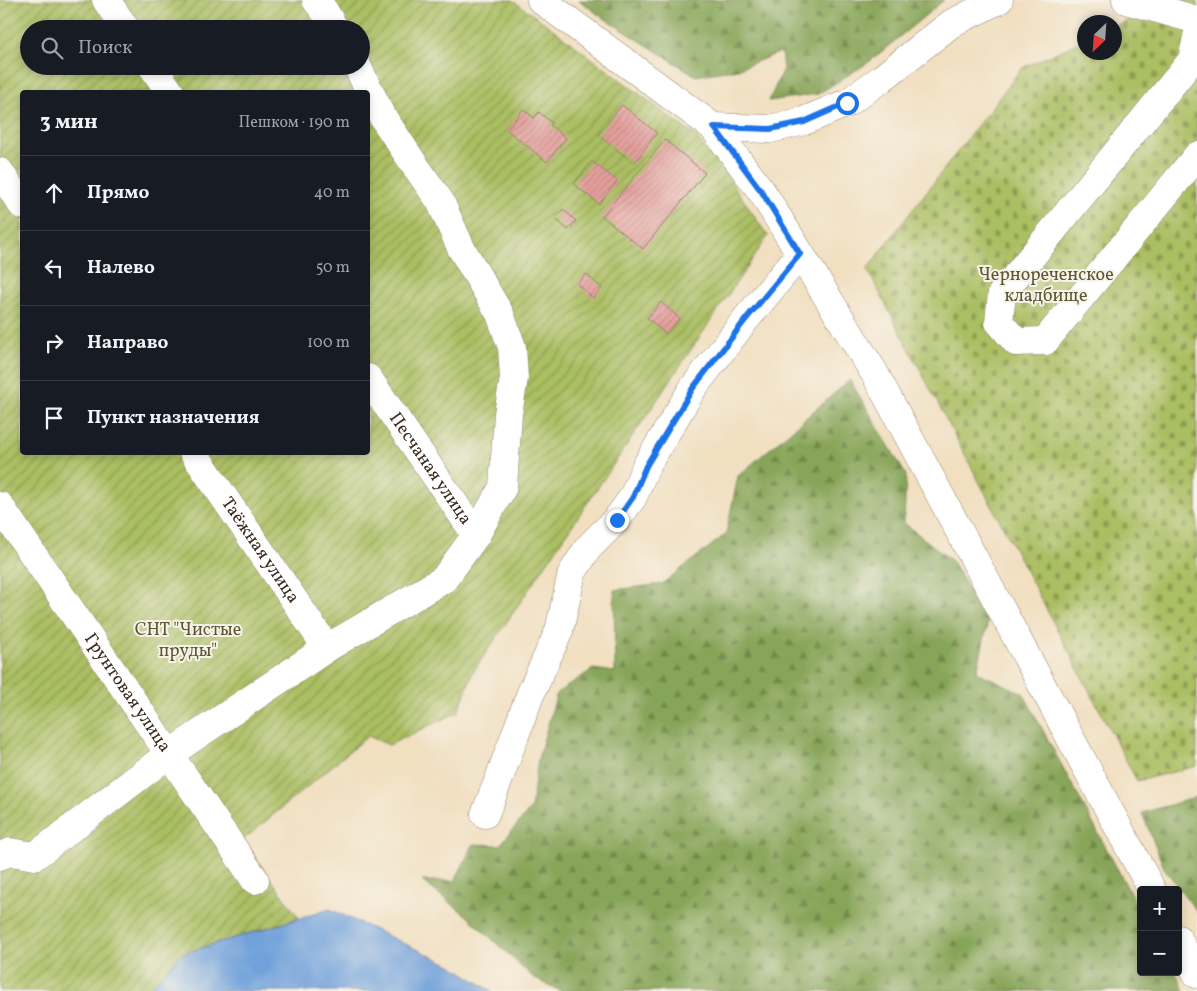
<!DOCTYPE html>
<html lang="ru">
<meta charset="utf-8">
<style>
body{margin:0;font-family:Vollkorn,serif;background:#242831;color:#f1f3f6}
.controls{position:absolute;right:15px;bottom:15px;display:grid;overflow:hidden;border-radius:5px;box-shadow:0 2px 8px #0003}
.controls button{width:45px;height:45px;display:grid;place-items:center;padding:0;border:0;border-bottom:1px solid #363941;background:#171b24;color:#f1f3f6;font:25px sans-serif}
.compass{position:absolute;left:1077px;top:15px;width:45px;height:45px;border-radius:50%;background:#171b24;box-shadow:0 2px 8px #0003;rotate:205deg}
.stop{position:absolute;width:15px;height:15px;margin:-11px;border:4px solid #1a73e8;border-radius:50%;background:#fff}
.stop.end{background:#1a73e8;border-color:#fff;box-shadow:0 1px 5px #0008}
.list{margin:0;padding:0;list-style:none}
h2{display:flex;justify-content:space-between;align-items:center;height:65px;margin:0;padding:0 20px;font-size:21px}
h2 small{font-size:16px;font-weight:400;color:#9ea1a6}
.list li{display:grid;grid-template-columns:32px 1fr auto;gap:15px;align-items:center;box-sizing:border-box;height:75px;padding:0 20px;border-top:1px solid #363941}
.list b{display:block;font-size:19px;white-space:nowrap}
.list em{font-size:16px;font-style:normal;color:#9ea1a6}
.icon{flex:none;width:28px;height:28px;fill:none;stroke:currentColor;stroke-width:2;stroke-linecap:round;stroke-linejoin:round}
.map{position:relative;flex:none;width:1197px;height:991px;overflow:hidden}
.search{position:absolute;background:#171b24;box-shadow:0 2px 8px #0003;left:20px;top:20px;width:350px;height:55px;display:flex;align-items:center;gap:12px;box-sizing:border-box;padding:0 18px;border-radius:28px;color:#9ea1a6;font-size:19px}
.panel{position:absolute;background:#171b24;box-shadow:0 2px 8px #0003;left:20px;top:90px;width:350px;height:365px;border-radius:5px}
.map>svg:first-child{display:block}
.forest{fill:url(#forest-firs);stroke:#61683b}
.cemetery{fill:url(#cemetery-stones);stroke:#727440}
.garden{fill:url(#garden-furrows);stroke:#727440;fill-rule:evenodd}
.water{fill:#71a1db;stroke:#56667c}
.building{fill:url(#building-hatch)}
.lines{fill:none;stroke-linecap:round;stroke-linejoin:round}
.minor-casing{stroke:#96846f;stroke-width:29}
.minor{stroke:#fff;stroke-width:28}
.route{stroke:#1a73e8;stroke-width:6}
.labels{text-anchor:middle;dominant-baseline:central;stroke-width:4;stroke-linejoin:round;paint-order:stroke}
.park-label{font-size:18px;fill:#5c5632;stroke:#f7f3e8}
.street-label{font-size:18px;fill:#3b2a1e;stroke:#f7f3e8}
</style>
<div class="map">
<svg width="1197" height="991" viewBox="0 0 1197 991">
<defs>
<pattern id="forest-firs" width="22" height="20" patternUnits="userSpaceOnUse" patternTransform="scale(1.25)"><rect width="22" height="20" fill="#87a558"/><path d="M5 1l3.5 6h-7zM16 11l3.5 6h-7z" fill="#708748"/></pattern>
<pattern id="cemetery-stones" width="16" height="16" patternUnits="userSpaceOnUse" patternTransform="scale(1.25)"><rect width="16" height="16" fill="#aabe62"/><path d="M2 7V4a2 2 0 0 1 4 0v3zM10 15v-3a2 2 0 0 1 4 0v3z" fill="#8c9b50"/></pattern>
<pattern id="garden-furrows" width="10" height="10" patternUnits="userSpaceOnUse" patternTransform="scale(1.25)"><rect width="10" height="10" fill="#aabe62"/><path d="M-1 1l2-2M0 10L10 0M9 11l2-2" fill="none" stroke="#8c9b50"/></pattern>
<pattern id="building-hatch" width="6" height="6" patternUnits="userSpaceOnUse" patternTransform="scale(1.25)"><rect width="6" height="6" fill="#e5a09d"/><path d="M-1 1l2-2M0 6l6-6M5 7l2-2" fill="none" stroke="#bb837f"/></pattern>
</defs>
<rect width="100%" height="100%" fill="#f7f3e8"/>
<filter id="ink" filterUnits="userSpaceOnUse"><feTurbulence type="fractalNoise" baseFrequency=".02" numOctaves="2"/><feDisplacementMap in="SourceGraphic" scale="10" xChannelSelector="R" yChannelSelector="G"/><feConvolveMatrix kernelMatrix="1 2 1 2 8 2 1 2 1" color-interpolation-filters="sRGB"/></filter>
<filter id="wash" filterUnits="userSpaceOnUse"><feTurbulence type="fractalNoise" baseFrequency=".0096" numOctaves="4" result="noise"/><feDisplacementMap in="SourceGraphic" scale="20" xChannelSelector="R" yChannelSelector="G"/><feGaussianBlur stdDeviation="1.12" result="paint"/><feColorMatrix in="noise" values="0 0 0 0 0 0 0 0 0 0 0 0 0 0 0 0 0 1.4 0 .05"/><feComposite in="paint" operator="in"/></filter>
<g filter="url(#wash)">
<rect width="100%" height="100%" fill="#f1dfc0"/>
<g class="forest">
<path d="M579 0H944L869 62 818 94 769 101 783 69 781 52 738 69 696 76 599 15Z"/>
<path d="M850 380 906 475 904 523 951 560 988 621 977 672 1023 693 1141 913V972H1175L1185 991H561L534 978 466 915 422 881H455L473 844 500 845 531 808 538 759 557 693 593 669 615 672 614 590 662 584 726 534 738 476Z"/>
<path d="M1197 797V912L1164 868 1142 813Z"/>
</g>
<path class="cemetery" d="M1141 0H1197V766L1137 781 867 269 1022 68 1084 40V52H1114L1115 26 1135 17Z"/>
<path class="garden" d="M0 0H512L538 18 694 135 723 170 768 236 473 672 458 712 389 745 368 736 243 840 299 918 181 954 147 991H0ZM29 29H361V66H29ZM22 92H368V452H22Z"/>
<path class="water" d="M330 909 451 965 492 991H147L181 954Z"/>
<g id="blocks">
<g class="building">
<path d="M622 105 657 133 634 163 598 135Z"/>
<path d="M523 109 534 118 539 112 552 123 550 125 566 138 547 162 507 130Z"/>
<path d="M665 140 705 173 643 249 602 216Z"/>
<path d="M592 161 617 181 599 204 574 184Z"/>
<path d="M563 209 576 221 568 230 555 218Z"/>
<path d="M586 274 602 288 593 298 577 284Z"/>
<path d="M661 302 680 319 666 334 647 318Z"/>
</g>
</g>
</g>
<g filter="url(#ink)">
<use href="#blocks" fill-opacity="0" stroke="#96846f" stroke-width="1"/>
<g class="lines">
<g class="minor-casing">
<g id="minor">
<path d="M106 0 126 29"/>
<path d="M316 0 325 12 335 29"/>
<path d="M541 0 713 127 762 192 875 374 1152 890"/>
<path d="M1126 0 1197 20"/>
<path d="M1197 37 1192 60 1002 293 999 322 1016 342 1045 341 1197 156"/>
<path d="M152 66 170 92"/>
<path d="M713 127 770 129 804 121 847 103 881 79 952 23 999 0"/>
<path d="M0 172 22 205"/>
<path id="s1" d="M368 378 476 535"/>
<path id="s2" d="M193 452 327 648"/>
<path id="s3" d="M0 506 255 880"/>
<path d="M485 814 497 784 530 695 559 631 572 573 588 548 617 519 633 497 646 466 693 388 746 319 800 254"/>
<path d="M0 856 10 852 35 856 169 754 327 648 444 579 476 535 503 487 508 414 514 378 512 347 500 314 461 248 440 201 412 161 382 116 357 66"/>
<path d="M1178 939 1197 974"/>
</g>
</g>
<use href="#minor" class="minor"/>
</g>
</g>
<g class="lines" filter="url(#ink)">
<path class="route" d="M617 520 633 497 646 466 693 388 746 319 800 254 762 192 714 127 770 129 804 122 847 103"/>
</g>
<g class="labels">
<g class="park-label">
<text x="1046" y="275">Чернореченское<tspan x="1046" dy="21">кладбище</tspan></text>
<text x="188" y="630">СНТ "Чистые<tspan x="188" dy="21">пруды"</tspan></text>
</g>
<g class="street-label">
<text stroke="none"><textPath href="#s1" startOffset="110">Песчаная улица</textPath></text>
<text stroke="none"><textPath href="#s2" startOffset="119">Таёжная улица</textPath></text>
<text stroke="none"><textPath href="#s3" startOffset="226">Грунтовая улица</textPath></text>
</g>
</g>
</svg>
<div class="controls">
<button>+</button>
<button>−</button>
</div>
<svg class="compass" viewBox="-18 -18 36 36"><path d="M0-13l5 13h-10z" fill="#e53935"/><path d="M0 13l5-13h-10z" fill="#9ea1a6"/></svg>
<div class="stop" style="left:847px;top:103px"></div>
<div class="stop end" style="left:617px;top:520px"></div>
<div class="search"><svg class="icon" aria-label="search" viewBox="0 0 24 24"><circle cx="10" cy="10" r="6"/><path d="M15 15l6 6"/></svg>Поиск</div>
<section class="panel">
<h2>3 мин<small>Пешком · 190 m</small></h2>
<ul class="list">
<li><svg class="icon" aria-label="ahead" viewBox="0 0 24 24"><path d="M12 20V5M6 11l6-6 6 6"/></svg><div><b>Прямо</b></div><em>40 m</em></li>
<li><svg class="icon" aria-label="left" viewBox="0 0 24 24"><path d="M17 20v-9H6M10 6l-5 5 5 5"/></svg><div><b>Налево</b></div><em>50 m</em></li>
<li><svg class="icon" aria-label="right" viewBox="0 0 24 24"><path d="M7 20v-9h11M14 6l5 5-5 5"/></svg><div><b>Направо</b></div><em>100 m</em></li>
<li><svg class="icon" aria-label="arrive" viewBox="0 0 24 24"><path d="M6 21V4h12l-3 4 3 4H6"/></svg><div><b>Пункт назначения</b></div></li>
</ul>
</section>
</div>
